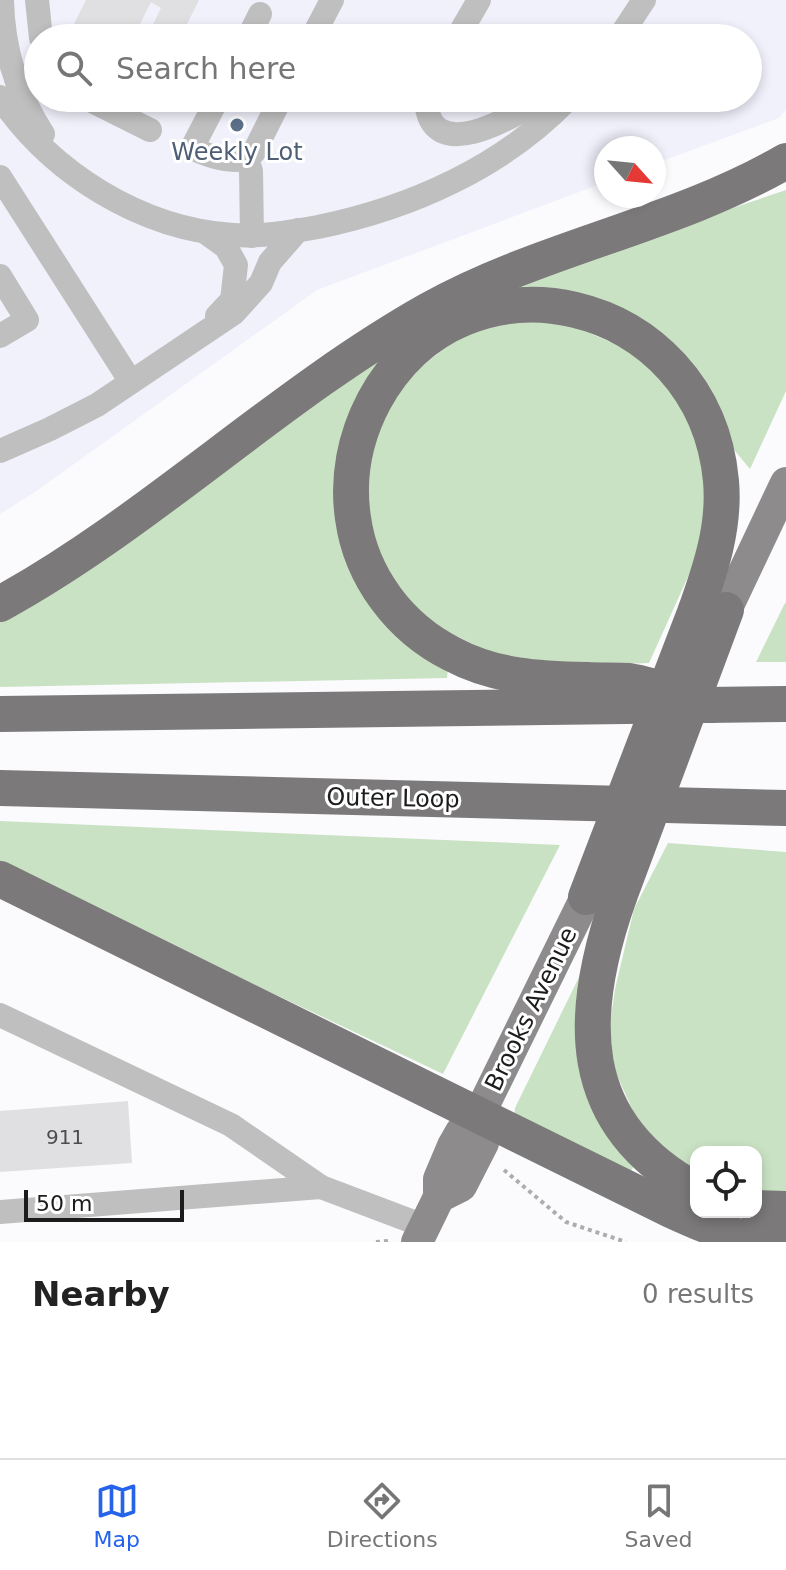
<!DOCTYPE html>
<style>
body{margin:0;font-family:"DejaVu Sans",sans-serif;background:#f2f2f2;color:#222}
.controls{position:absolute;right:24px;bottom:24px;display:grid;overflow:hidden;border-radius:16px;box-shadow:0 4px 12px #0003}
.controls button{width:72px;height:72px;display:grid;place-items:center;padding:0;border:0;border-bottom:2px solid #e0e0e0;background:#fff;color:#222;font:40px sans-serif}
.compass{position:absolute;left:594px;top:136px;width:72px;height:72px;border-radius:50%;background:#fff;box-shadow:0 4px 12px #0003;rotate:117deg}
.scale{position:absolute;left:24px;bottom:20px;width:160px;box-sizing:border-box;padding-left:8px;border:4px solid #1c1c1d;border-top:0;font-size:22px;line-height:28px;white-space:nowrap;color:#1c1c1d;-webkit-text-stroke:6px #fff;paint-order:stroke}
.list{margin:0;padding:0;list-style:none}
h2{display:flex;justify-content:space-between;align-items:center;height:104px;margin:0;padding:0 32px;font-size:34px}
h2 small{font-size:26px;font-weight:400;color:#767676}
.icon{flex:none;width:44px;height:44px;fill:none;stroke:currentColor;stroke-width:2;stroke-linecap:round;stroke-linejoin:round}
.map{position:relative;flex:none;width:786px;height:1242px;overflow:hidden}
.search{position:absolute;background:#fff;box-shadow:0 4px 12px #0003;left:24px;right:24px;top:24px;height:88px;display:flex;align-items:center;gap:20px;box-sizing:border-box;padding:0 28px;border-radius:44px;color:#767676;font-size:30px}
.sheet{height:216px;background:#fff}
nav{display:flex;justify-content:space-around;align-items:center;box-sizing:border-box;height:112px;border-top:2px solid #e0e0e0;background:#fff;font-size:22px;color:#767676}
nav a{display:grid;justify-items:center;gap:4px}
nav .on{color:#2563eb}
.map>svg:first-child{display:block}
.built{fill:#f0f1fb;fill-rule:evenodd}
.green{fill:#cae2c4}
.building{fill:#e0e0e2}
.lines{fill:none;stroke-linecap:round;stroke-linejoin:round}
.path{stroke:#adadaf;stroke-width:4;stroke-dasharray:4 4;stroke-linecap:butt}
.minor{stroke:#c0bfbf;stroke-width:24}
.major{stroke:#8d8b8c;stroke-width:32}
.highway{stroke:#7b7979;stroke-width:36}
.highway-bridge{stroke:#7b7979;stroke-width:36}
.service-dot{fill:#5c6f8a;stroke:#fff;stroke-width:3}
.labels{text-anchor:middle;dominant-baseline:central;stroke-width:6;stroke-linejoin:round;paint-order:stroke}
.number-label{font-size:20px;fill:#4d4d4e}
.service-label{font-size:24px;fill:#4e5e75;stroke:#fff}
.street-label{font-size:24px;fill:#1c1c1d;stroke:#fff}
</style>
<div class="map">
<svg width="786" height="1242" viewBox="0 0 786 1242">
<rect width="100%" height="100%" fill="#fbfbfd"/>
<path class="built" d="M0 0H786V110L779 118 654 164V148H606V182L317 290 35 492 0 514ZM38 38H748V98H38Z"/>
<g class="green">
<path d="M786 190V391L750 469 735 451 695 375 520 293V280Z"/>
<path d="M560 320 651 360 689 415 708 490 696 559 649 663 574 666 517 659 487 651 422 619 381 563 367 515 369 452 400 383 459 337 482 325Z"/>
<path d="M381 350 389 358 339 512 449 661 447 678 0 687V622L26 610Z"/>
<path d="M786 602V662H756L784 605Z"/>
<path d="M0 821 560 845 443 1074 0 864Z"/>
<path d="M668 843 786 852V1194L756 1192V1152H696V1174L643 1133 615 1071 609 1031 615 989 634 909Z"/>
<path d="M582 971 639 1161 627 1175 514 1117 515 1108Z"/>
</g>
<g class="building">
<path d="M86 0H199L180 38 147 37 161 8 151 2 133 38H67Z"/>
<path d="M128 1101 132 1163 0 1172V1111Z"/>
</g>
<g class="lines">
<g class="path">
<path d="M504 1170 566 1222 626 1242"/>
<path d="M376 1242 388 1241"/>
</g>
<g class="minor">
<path d="M2 0C3 48 17 94 43 134"/>
<path d="M37 0 41 38"/>
<path d="M248 38 260 14"/>
<path d="M312 38 332 0"/>
<path d="M457 38 479 0"/>
<path d="M619 38 644 0"/>
<path d="M0 97C51 173 141 229 233 235 262 237 290 232 318 227 411 208 503 167 569 98"/>
<path d="M86 98 150 130"/>
<path d="M218 98 192 148C208 156 241 168 254 152L281 98"/>
<path d="M426 98C428 169 513 117 544 98"/>
<path d="M247 159 251 171 252 236"/>
<path d="M0 177 131 382"/>
<path d="M205 232 226 247 236 265 232 300 217 316"/>
<path d="M0 276 27 320 0 336"/>
<path d="M0 451 50 429 97 405 234 313 261 283 270 262 298 230"/>
<path d="M0 1015 231 1125 321 1187 424 1226"/>
<path d="M0 1212 321 1187"/>
</g>
<g class="major">
<path d="M726 610 786 483"/>
<path d="M439 1197 461 1186 483 1143 476 1121"/>
<path d="M417 1242 439 1197V1179L453 1146 461 1132 476 1121 586 897"/>
</g>
<g class="highway">
<path d="M0 604C152 520 278 395 429 310 542 247 674 226 786 161"/>
<path d="M696 610C711 568 725 526 721 481 704 295 463 237 374 401 355 437 347 478 353 518 361 577 400 628 452 654 495 677 539 679 587 680 601 681 616 680 629 681 656 685 684 697 711 705"/>
<path d="M0 714 786 704"/>
<path d="M0 788 786 808"/>
<path d="M0 879 671 1210C704 1225 741 1242 777 1242"/>
<path d="M619 897C578 1013 572 1123 696 1190"/>
<path d="M756 1208 786 1209"/>
</g>
<g class="highway-bridge">
<path d="M586 897 696 610"/>
<path d="M619 897 726 610"/>
</g>
</g>
<circle class="service-dot" cx="237" cy="125" r="8"/>
<g class="labels">
<g class="number-label">
<text x="65" y="1137">911</text>
</g>
<g class="service-label">
<text x="237" y="152">Weekly Lot</text>
</g>
<g class="street-label">
<text transform="translate(393 798) rotate(1)">Outer Loop</text>
<text transform="translate(531 1009) rotate(-64)">Brooks Avenue</text>
</g>
</g>
</svg>
<div class="controls">
<button><svg class="icon" aria-label="locate" viewBox="0 0 24 24"><circle cx="12" cy="12" r="6"/><path d="M12 2v4M12 18v4M2 12h4M18 12h4"/></svg></button>
</div>
<svg class="compass" viewBox="-18 -18 36 36"><path d="M0-13l5 13h-10z" fill="#e53935"/><path d="M0 13l5-13h-10z" fill="#767676"/></svg>
<div class="scale">50 m</div>
<div class="search"><svg class="icon" aria-label="search" viewBox="0 0 24 24"><circle cx="10" cy="10" r="6"/><path d="M15 15l6 6"/></svg>Search here</div>
</div>
<section class="sheet">
<h2>Nearby<small>0 results</small></h2>
<ul class="list">
</ul>
</section>
<nav>
<a class="on"><svg class="icon" aria-label="map" viewBox="0 0 24 24"><path d="M3 6l6-2 6 2 6-2v14l-6 2-6-2-6 2zM9 4v14M15 6v14"/></svg>Map</a>
<a><svg class="icon" aria-label="directions" viewBox="0 0 24 24"><path d="M12 3l9 9-9 9-9-9zM9 14v-3h6M13 9l2 2-2 2"/></svg>Directions</a>
<a><svg class="icon" aria-label="saved" viewBox="0 0 24 24"><path d="M7 4h10v16l-5-4-5 4z"/></svg>Saved</a>
</nav>
